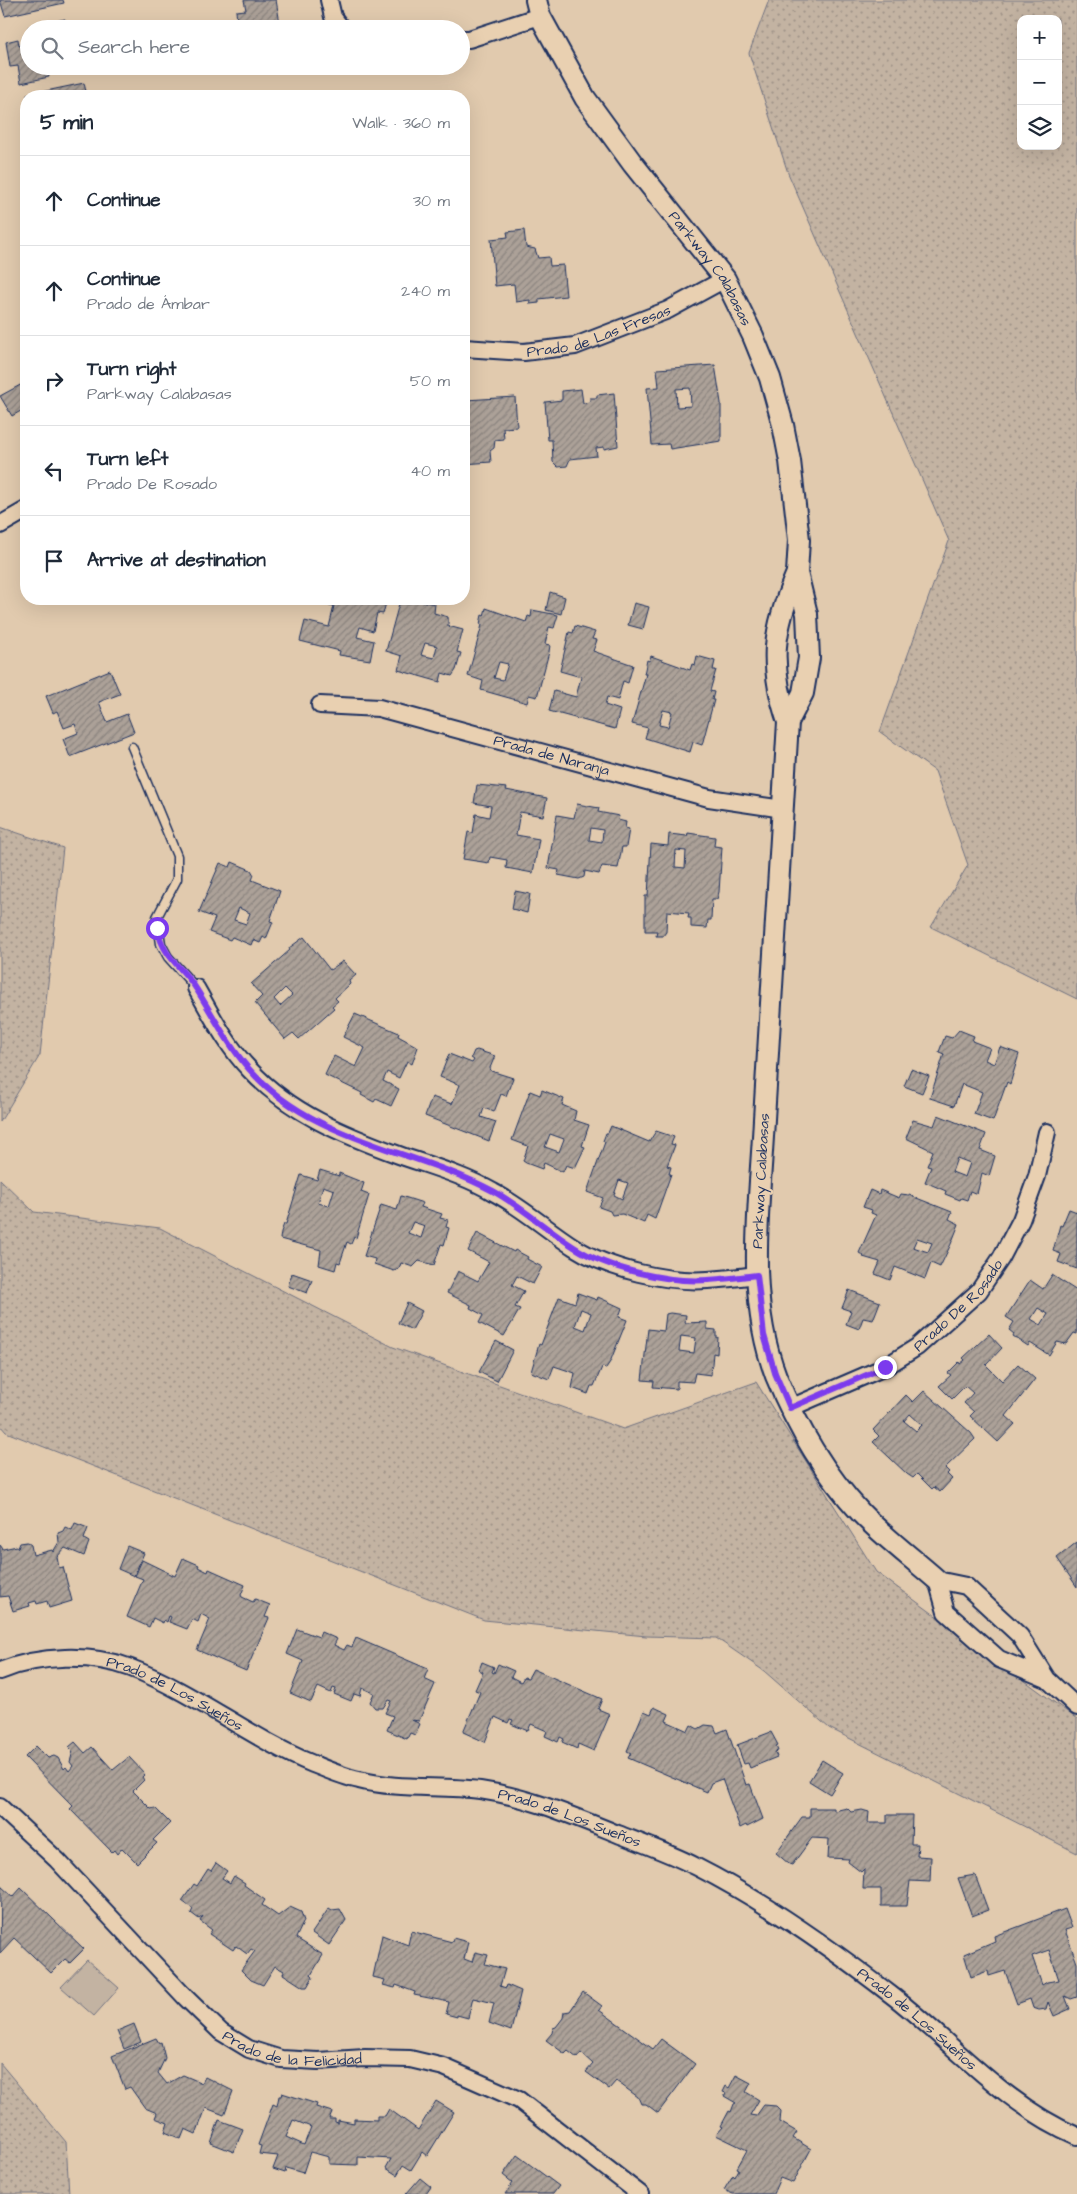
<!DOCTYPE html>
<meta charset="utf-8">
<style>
body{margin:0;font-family:"Architects Daughter",sans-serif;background:#f6f6f7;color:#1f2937}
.controls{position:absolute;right:15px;top:15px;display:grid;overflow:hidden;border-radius:10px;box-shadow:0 5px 20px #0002}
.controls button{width:45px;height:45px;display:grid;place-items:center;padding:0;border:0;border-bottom:1px solid #e0e1e3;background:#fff;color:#1f2937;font:25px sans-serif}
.stop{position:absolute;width:15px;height:15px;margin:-11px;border:4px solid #7c3aed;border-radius:50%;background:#fff}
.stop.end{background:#7c3aed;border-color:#fff;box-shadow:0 1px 5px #0008}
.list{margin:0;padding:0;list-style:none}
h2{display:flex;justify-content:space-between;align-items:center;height:65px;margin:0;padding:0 20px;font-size:21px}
h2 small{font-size:16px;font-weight:400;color:#747a83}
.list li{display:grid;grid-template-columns:32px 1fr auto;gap:15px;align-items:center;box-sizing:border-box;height:90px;padding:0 20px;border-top:1px solid #e0e1e3}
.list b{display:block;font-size:19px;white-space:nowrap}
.list p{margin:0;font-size:16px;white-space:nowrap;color:#747a83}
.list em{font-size:16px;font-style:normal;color:#747a83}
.icon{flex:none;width:28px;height:28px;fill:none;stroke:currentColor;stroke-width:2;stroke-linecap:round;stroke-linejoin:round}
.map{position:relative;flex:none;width:1077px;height:2194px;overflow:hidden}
.search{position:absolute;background:#fff;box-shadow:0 5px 20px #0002;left:20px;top:20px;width:450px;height:55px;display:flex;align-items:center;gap:12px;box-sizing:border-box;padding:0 18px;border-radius:28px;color:#747a83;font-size:19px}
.panel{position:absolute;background:#fff;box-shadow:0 5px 20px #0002;left:20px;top:90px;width:450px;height:515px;border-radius:20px}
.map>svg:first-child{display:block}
.grass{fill:url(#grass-dots);stroke:#6f7180;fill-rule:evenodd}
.pitch{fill:#c3b3a2;stroke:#6f7180}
.building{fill:url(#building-hatch);stroke:#1b2f5e;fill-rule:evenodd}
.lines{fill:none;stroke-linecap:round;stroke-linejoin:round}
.service-casing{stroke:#1b2f5e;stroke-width:11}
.minor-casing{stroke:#1b2f5e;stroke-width:20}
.tertiary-casing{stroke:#1b2f5e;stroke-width:24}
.service{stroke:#e9d0b1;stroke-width:8}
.minor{stroke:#e9d0b1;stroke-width:16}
.tertiary{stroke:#e9d0b1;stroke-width:20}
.route{stroke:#7c3aed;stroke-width:6}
.labels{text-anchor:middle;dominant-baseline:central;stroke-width:4.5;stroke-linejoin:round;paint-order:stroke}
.street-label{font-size:15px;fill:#1b2f5e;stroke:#e9d0b1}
</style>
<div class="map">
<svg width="1077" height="2194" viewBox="0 0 1077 2194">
<defs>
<pattern id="grass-dots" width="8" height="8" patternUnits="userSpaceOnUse" patternTransform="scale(1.25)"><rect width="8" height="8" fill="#c3b3a2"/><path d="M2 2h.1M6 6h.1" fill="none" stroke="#9e9287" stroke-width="1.8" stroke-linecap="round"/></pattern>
<pattern id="building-hatch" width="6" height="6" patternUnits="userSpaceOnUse" patternTransform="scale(1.25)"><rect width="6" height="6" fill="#aca198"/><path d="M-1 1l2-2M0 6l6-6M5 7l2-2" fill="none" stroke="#8b847f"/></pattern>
</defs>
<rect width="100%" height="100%" fill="#e1caae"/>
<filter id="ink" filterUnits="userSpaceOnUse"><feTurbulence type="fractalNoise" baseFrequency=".02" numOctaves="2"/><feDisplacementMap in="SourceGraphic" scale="10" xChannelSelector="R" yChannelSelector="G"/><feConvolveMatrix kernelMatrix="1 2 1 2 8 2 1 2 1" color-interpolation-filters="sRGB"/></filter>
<g filter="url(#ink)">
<g class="grass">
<path d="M769 0H1077V999L931 927 968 865 935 771 880 732 949 541 788 173 749 53ZM1021 19H1058V146H1021Z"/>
<path d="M0 827 63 848 40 1055 0 1122Z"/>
<path d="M0 1179 34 1212 160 1228 393 1347 623 1429 756 1382 876 1572 1077 1719V1853L829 1728 764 1671 716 1638 646 1636 484 1620 6 1432 0 1425Z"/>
<path d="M0 2063 66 2142 69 2194H0Z"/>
</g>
<path class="pitch" d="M87 1960 119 1988 94 2016 61 1987Z"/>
<g class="building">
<path d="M0 0H63L64 3 5 16Z"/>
<path d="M244 0H276L281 29H224L237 21 236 11 246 10Z"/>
<path d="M65 19 67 29H29L28 27Z"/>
<path d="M26 38H29V66H77L48 73 49 77 21 83 18 66 10 67 6 42 18 39 19 46 27 44Z"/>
<path d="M84 83 87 96H27V95Z"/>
<path d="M524 230 526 247 535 249 538 258 549 257 550 266 563 265 566 296 539 299V303L530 304V300L516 302 514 284 495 286 491 239 508 237 507 232Z"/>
<path d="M715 365 721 403V441L670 449 669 444 652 445 647 388 659 387 657 369ZM690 388 691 406 677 407 676 389Z"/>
<path d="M26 378V408L12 416 0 396 24 383 22 380Z"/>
<path d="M581 389 583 403 590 402V398H597V395L614 393 618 446 604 449V447L596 448 597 456 570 459 567 466 558 467 553 462 552 440H548L545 402 562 400V391Z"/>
<path d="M515 397 517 427 503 428 504 439 495 440 494 448 490 451 491 462 464 464 465 400Z"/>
<path d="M550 592 565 597 561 614 546 610Z"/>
<path d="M312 599H387L383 614 377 613 373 631 360 627 357 637 374 641 370 660 339 655 340 651 300 641 305 621 329 627 334 606 311 601Z"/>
<path d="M412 599 435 604 434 613 448 617V626L463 630 457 652 461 653 456 670 452 676 442 673 440 682 398 670 402 656 386 651 400 600 411 603ZM425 643 437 646 434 658 421 655Z"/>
<path d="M634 603 649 607 643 629 628 625Z"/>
<path d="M486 608 526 622 528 616 531 617 532 610 558 615 554 628 549 627 545 644 550 645 549 652 537 697 529 695 527 703 481 690 483 681 468 676 482 625 480 624 482 615 484 616ZM499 662 508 664 503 680 494 678Z"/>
<path d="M575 626 595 632 592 639 597 640 593 651 633 665 628 683 623 681 618 700 607 697 605 705 620 710 615 729 549 711 554 691 576 697 581 677 560 671 569 632 573 633Z"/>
<path d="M651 656 690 670 692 664 695 665 697 656 715 661 713 670H716L710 691 714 692 712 700H714L702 745 693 742 690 752 645 738 648 728 632 724 646 674H644L647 660 649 661ZM663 710 672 712 668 727 659 725Z"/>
<path d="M110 670 120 694 99 702 107 722 127 714 134 732 70 757 63 739 78 733 75 724 64 728 57 711 53 713 46 696Z"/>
<path d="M477 785 507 788 506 790 547 798 543 816 520 812 516 835 539 839 533 873 506 868 507 860 490 857 489 863 463 859 468 832 473 833 476 814 489 817 491 806 474 803Z"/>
<path d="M577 804 599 808 598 812 619 816 618 820 626 822 625 828 629 829 626 847H622L618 868 602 866 599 874 585 871 584 877 579 879 558 875 559 870 548 868 557 815 574 818ZM591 828 603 830 602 842 589 840Z"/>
<path d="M688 833 715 837 714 846 722 847 719 892 717 899H712L711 920H708L707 928 691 927V918H688L689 913 667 911 666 932 663 936H656L657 931H645V896H648L651 844 668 846 669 834 687 836ZM676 850 686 851 685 868 675 867Z"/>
<path d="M232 862 251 870 254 875 252 880 280 891 270 921 273 922 266 939 263 937 260 943 253 940 251 945 232 937 230 940 209 932 215 918 199 912 220 863 230 867ZM239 908 250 913 246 924 234 920Z"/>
<path d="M515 891 530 894 527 913 512 909Z"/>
<path d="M304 937 330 970 343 961 356 975 349 981 350 984 335 998 338 1001 332 1006 334 1008 299 1039 293 1033 285 1039 255 1003 262 996 251 984 290 950 289 948ZM285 988 292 995 280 1006 274 999Z"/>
<path d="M355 1014 399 1033 398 1036 418 1047 412 1064 407 1061 399 1078 387 1072 383 1081 399 1089 391 1106 376 1099 374 1102 361 1095 362 1093 325 1075 334 1056 356 1067 365 1048 343 1037Z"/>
<path d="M959 1030 974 1036 972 1041 990 1048 985 1060 994 1064 1000 1047 1019 1054 1010 1084 1007 1082 993 1121 974 1114 982 1092 962 1084 954 1106 930 1098 944 1054 939 1052 945 1036 952 1038Z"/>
<path d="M477 1050 495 1056 490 1068 491 1071 513 1078 506 1096 501 1094 494 1112 484 1108 481 1117 496 1122 489 1141 425 1116 432 1097 452 1104 460 1085 440 1077 449 1054 472 1063 474 1060 471 1058 474 1051Z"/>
<path d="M911 1069 929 1076 922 1093 904 1086Z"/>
<path d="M542 1090 564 1099 562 1105 576 1111 574 1120 589 1125 582 1146 585 1147 575 1168 566 1165 563 1172 544 1163 542 1169 526 1163 523 1161 528 1146 512 1140 530 1091 540 1095ZM550 1134 564 1139 559 1152 545 1147Z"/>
<path d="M938 1115 986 1134 980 1150 995 1156 989 1176 982 1173 977 1194 970 1191 967 1200 961 1198 960 1200 945 1194 946 1191 925 1182 931 1167 927 1166 933 1151 906 1138 913 1120 934 1126ZM957 1158 970 1163 965 1177 952 1172Z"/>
<path d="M611 1126 649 1142 656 1131 674 1137 671 1144 675 1145 667 1166 671 1167 669 1174H671L655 1219 647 1215 644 1223 622 1214 612 1215 610 1211 599 1207 603 1198 587 1192 605 1142 603 1141 606 1133H608ZM619 1180 628 1183 622 1199 614 1195Z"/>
<path d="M320 1170 339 1176V1173L364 1183 361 1192 369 1195 356 1238 354 1237 351 1244 347 1242 340 1263 337 1262 335 1270 319 1265 321 1250 280 1239 281 1232 284 1224H286L301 1175 317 1180ZM323 1186 334 1190 329 1206 318 1203Z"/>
<path d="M870 1190 879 1194 880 1190 899 1198 901 1194 909 1195 952 1212 949 1219 959 1224 951 1244 940 1267 931 1263 925 1279 895 1267 890 1280 875 1274 880 1262 863 1257 864 1256 859 1253 876 1215 871 1213 872 1210 863 1207ZM917 1238 932 1243 928 1252 913 1247Z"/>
<path d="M401 1196 423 1203 421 1207 442 1214 440 1218 448 1220 446 1227 449 1228 444 1245 441 1244 434 1265 419 1261 413 1267 401 1263 399 1269 394 1271 374 1264 375 1259 364 1256 381 1205 397 1210ZM413 1222 425 1226 421 1238 408 1233Z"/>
<path d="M1069 1209 1077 1212V1269L1058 1262 1061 1254 1053 1251 1060 1225 1062 1226Z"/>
<path d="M477 1233 514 1252 515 1250 528 1257 527 1259 542 1267 533 1284 517 1276 512 1285 524 1291 515 1307 520 1309 504 1336 479 1323 483 1315 470 1308 471 1305 447 1293 458 1271 478 1281 489 1262 468 1251Z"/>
<path d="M292 1273 312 1280 307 1293 288 1286Z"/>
<path d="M1052 1275 1077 1291V1334L1074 1333 1066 1344 1057 1342 1049 1355 1030 1343 1028 1346 1013 1336 1014 1334 1009 1330 1014 1322 1006 1317 1030 1280 1043 1289ZM1038 1308 1048 1314 1041 1325 1031 1319Z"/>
<path d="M849 1290 880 1302 873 1320 863 1318 859 1329 846 1324 851 1311 842 1308Z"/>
<path d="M578 1293 597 1300 598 1297 622 1308 619 1317 627 1320 610 1362 606 1368 602 1367 594 1386H591L588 1394 572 1388 575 1373 554 1366 549 1379 531 1372 539 1344 541 1345 559 1297 575 1303ZM581 1309 591 1313 585 1330 575 1326Z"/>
<path d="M407 1303 422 1311 412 1330 398 1323Z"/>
<path d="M670 1313 686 1315 685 1323 707 1322V1329L716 1330V1337H718L717 1354 713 1353 711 1375 695 1373 693 1382 677 1381V1389L653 1387 654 1381 642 1380 648 1329 664 1331 666 1314ZM681 1336 696 1338 694 1353 679 1351Z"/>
<path d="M989 1334 1002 1348 986 1365 1002 1381 1018 1364 1035 1379 1006 1416 1015 1424 998 1442 970 1416 974 1412 964 1403 973 1393 965 1386 952 1399 939 1386 951 1375 948 1373 959 1362 960 1364 965 1360 963 1358Z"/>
<path d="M496 1341 513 1350 497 1381 479 1372Z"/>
<path d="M924 1391 971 1433 975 1439 945 1468 949 1472 947 1474 952 1479 940 1492 934 1487 932 1489 917 1474 913 1478 907 1474 873 1442 879 1436 873 1430 906 1395 913 1402ZM910 1414 922 1425 916 1431 904 1421Z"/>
<path d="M75 1523 88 1528 84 1539 89 1542 84 1556 65 1548 57 1557 59 1568 63 1567 72 1601 49 1608 47 1601 37 1604 36 1601 29 1603 30 1606 13 1611 8 1596 0 1597V1545L3 1549 17 1546 18 1548 20 1543 27 1542 31 1545 33 1555 52 1550 53 1552 59 1542 58 1533 63 1531 65 1527 72 1530Z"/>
<path d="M1077 1542V1587L1057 1558Z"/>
<path d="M127 1546 144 1553 134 1576 118 1569Z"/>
<path d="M183 1558 199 1565 198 1567 208 1572 209 1569 245 1585 241 1595 242 1597 253 1602 255 1599 270 1605 265 1617 269 1618 246 1671 197 1650 210 1619 201 1614 198 1622 192 1619 187 1629 169 1622 171 1617 169 1616 167 1622 164 1620 163 1623 153 1618 149 1627 127 1617 143 1579 135 1576 142 1560 175 1576Z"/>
<path d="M297 1629 319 1637 321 1632 337 1639 334 1645 344 1650 347 1645 352 1647 356 1638 428 1669 424 1679 435 1684 419 1721 412 1720 420 1724 415 1735 410 1733 407 1739 387 1730 393 1716 385 1713 391 1701 388 1700 383 1708H375L370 1702 374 1693 362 1688 360 1696 354 1694 351 1701 334 1694 336 1689 333 1688 331 1693 318 1687 311 1702 290 1693 303 1661 287 1654Z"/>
<path d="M482 1662 494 1667 492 1672 494 1673 498 1664 514 1671 511 1677 521 1682 524 1677 528 1678 533 1669 602 1699 598 1709 610 1714 594 1751 578 1744 577 1749 562 1742 564 1739 560 1737 558 1742 545 1736 547 1731 531 1724 528 1731 511 1724 513 1720 510 1719 508 1723 495 1717 485 1742 463 1732 480 1692 475 1690 483 1672 479 1670Z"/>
<path d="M654 1707 669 1714 666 1721 688 1731 691 1725 698 1729 705 1725 714 1726 717 1733 727 1729 746 1785 750 1784 763 1819 747 1827 746 1825 740 1828 722 1779 711 1783 707 1792 628 1758 631 1753 627 1751 644 1711 651 1714Z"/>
<path d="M771 1732 778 1745 776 1746 778 1751 775 1752 777 1757 750 1768 748 1763 744 1764 737 1745Z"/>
<path d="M75 1742 85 1753 92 1747 113 1770 129 1757 145 1774 142 1777 144 1780 133 1791 151 1809 155 1808 170 1823 153 1840 157 1843 137 1863 122 1848 117 1854 114 1850 112 1852 70 1809 73 1806 25 1757 36 1746 48 1758 54 1756 58 1758 64 1769 66 1767 69 1771 73 1766 70 1762 73 1751 69 1747Z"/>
<path d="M822 1760 843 1773 830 1794 809 1781Z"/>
<path d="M810 1808H834V1811L847 1808 851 1812 862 1810 869 1812 868 1823H887V1815H912L911 1844H918L917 1856 931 1857 930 1882 910 1881 907 1906H881V1889H863L864 1869 861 1872 848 1862 849 1859 828 1858 829 1839 812 1838 792 1865 789 1864 776 1853 802 1817H810Z"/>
<path d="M216 1863 227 1871 222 1878 230 1883 234 1876 245 1883 244 1885 265 1900 262 1905 278 1916 290 1907 301 1912 304 1921 296 1938 323 1955 311 1975 313 1977 307 1987H303L283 1974 284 1971 275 1966 263 1985 251 1980 241 1970 255 1951 251 1949 247 1954 236 1946 233 1950 209 1934 212 1930 200 1921 203 1916 199 1919 191 1913 193 1909 182 1901 194 1884 197 1886 208 1869 211 1871Z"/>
<path d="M975 1875 988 1910 972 1916 958 1878Z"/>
<path d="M1 1886 13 1897 21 1888 84 1949 70 1963 65 1959 51 1973 14 1938 0 1953Z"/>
<path d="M329 1908 332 1910 340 1909 346 1920 329 1945 312 1933Z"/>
<path d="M1065 1909 1072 1928 1065 1930 1077 1963V1997L1071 1999 1065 1996 1070 2009 1054 2016 1048 2002 1046 2009 1039 2010 1033 2008 1030 1999 1017 2004 1005 1971 989 1976 988 1971 971 1977 964 1954 995 1941 994 1936ZM1049 1950 1059 1980 1047 1982 1042 1985 1032 1956Z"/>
<path d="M411 1931 452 1942 453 1938 468 1942 464 1959 472 1962 475 1952 488 1955 485 1964 505 1969 500 1986 506 1988 507 1985 521 1991 511 2031 489 2023 494 2003 473 1998 468 2018 457 2015V2017L446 2014 449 2002 414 1995 415 1992 396 1985 395 1988 383 1985 385 1980 373 1977 382 1935 408 1945Z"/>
<path d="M583 1992 602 2006 599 2010 653 2049 661 2039 695 2064 658 2113 646 2104H641L638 2097 616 2081 609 2089 586 2072 593 2064 581 2053 577 2058 568 2051 565 2054 546 2040 552 2033 553 2028 556 2027 563 2018 564 2012 570 2011Z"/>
<path d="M134 2024 141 2042 124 2049 117 2031Z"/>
<path d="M156 2038 159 2043 161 2042 165 2058 158 2073 167 2084 183 2075 202 2083 205 2077 233 2091 224 2115 206 2108 196 2134 185 2129 181 2139 165 2132 168 2123 155 2118 157 2113 145 2108 130 2087 125 2089 112 2056Z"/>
<path d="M736 2075 751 2083 746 2092 759 2100 750 2115 756 2116 764 2105 776 2106 781 2111 780 2122 797 2132 793 2138 811 2149 793 2183 780 2178 773 2194H733L724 2190 733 2175 735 2177 739 2169 737 2168 747 2150 716 2135 723 2127 721 2126 729 2111 731 2112 734 2104 736 2103 724 2096 726 2093 723 2092 726 2086 729 2088Z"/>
<path d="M282 2093 317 2104 316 2107 332 2112 329 2119H335V2122L338 2123V2120L354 2123V2119L377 2120V2116H385L389 2109 418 2130 436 2101 454 2112 427 2156 422 2152 411 2170 403 2165 397 2175 386 2168 391 2159 358 2157V2165L329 2164V2157L310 2152 303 2173 286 2168 285 2173 273 2169 278 2156 259 2154 261 2146 258 2145 273 2104 277 2106 279 2096H281ZM293 2120 311 2127 304 2145 286 2137Z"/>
<path d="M219 2120 243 2129 234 2152 211 2143Z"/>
<path d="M517 2155 559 2186 553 2194H505L513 2183 503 2175Z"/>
<path d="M420 2178 431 2187 426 2194H406Z"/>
</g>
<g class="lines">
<g class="service-casing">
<path id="service" d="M132 747 177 856V879L157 917 161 944 168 957 196 988"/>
</g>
<g class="minor-casing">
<g id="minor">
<path d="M329 0 333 17 342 29"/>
<path d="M461 39H469L540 16"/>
<path id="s1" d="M464 348 524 352 575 346 668 310 725 279"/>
<path d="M0 525 26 510"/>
<path id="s2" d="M320 705 379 708 709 798 783 809"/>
<path d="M196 988C212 1016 227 1046 250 1070 290 1113 344 1135 399 1155 430 1166 464 1175 493 1192 522 1207 547 1230 574 1247 608 1269 668 1283 708 1280 724 1279 741 1277 757 1275"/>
<path id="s3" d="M790 1408 885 1367 917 1347 979 1291 1001 1258 1021 1220 1037 1176 1047 1132"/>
<path id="s4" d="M0 1671C39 1655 91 1653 131 1668 194 1692 250 1738 313 1764 328 1770 344 1777 359 1780 398 1790 440 1785 480 1790 529 1797 573 1816 618 1834 644 1844 672 1854 697 1867 762 1900 836 1952 894 1997 954 2044 1006 2106 1077 2136"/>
<path d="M1047 1679 999 1659 946 1612 937 1580 966 1586 1020 1636 1047 1679 1077 1707"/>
<path id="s5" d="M0 1807 57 1860 186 1998 221 2032 249 2049 281 2059 318 2061 365 2058 410 2059 444 2067 519 2100 640 2194"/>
</g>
</g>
<g class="tertiary-casing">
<g id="tertiary">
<path id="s6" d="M536 0 540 16 585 98 633 164 725 279 753 336 770 378 783 425 790 461 799 540 797 573 807 614 809 658 803 693 788 722"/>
<path d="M797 573C773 629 768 663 788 722 780 854 771 986 764 1119 760 1203 745 1295 776 1376 796 1425 824 1473 861 1513 884 1537 912 1558 937 1580"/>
</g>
</g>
<use href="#service" class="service"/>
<use href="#minor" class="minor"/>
<use href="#tertiary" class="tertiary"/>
</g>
</g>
<g class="lines" filter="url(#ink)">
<path class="route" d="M157 928C164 959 182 966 197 990 214 1017 228 1045 249 1069 313 1142 412 1148 493 1191 522 1207 547 1230 574 1247 608 1269 668 1283 708 1280 724 1279 741 1277 757 1275L764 1335 775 1373 790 1408 885 1367"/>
</g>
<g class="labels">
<g class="street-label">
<text stroke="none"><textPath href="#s6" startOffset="322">Parkway Calabasas</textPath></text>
<text stroke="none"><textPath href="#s1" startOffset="138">Prado de Las Fresas</textPath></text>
<text stroke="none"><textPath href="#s2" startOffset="238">Prada de Naranja</textPath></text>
<text transform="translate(761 1181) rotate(-87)">Parkway Calabasas</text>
<text stroke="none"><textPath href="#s3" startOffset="200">Prado De Rosado</textPath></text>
<text stroke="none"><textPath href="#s4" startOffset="184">Prado de Los Sueños</textPath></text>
<text stroke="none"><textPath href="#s4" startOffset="604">Prado de Los Sueños</textPath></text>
<text stroke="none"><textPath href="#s4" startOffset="1009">Prado de Los Sueños</textPath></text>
<text stroke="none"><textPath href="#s5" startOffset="391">Prado de la Felicidad</textPath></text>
</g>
</g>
</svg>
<div class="controls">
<button>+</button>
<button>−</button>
<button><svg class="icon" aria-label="layers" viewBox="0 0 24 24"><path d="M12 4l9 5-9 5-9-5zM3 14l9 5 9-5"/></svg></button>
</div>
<div class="stop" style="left:157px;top:928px"></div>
<div class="stop end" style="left:885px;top:1367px"></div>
<div class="search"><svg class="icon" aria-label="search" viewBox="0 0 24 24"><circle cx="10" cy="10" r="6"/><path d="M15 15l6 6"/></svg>Search here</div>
<section class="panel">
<h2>5 min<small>Walk · 360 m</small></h2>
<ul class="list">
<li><svg class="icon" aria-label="ahead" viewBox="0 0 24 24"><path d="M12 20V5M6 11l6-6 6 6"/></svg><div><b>Continue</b></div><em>30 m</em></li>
<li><svg class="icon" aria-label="ahead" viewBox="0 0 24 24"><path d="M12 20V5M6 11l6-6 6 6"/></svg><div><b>Continue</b><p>Prado de Ámbar</p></div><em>240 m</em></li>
<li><svg class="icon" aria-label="right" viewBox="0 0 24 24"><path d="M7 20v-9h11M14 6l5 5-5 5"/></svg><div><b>Turn right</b><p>Parkway Calabasas</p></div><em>50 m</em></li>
<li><svg class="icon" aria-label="left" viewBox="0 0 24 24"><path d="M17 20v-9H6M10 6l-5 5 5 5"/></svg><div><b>Turn left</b><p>Prado De Rosado</p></div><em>40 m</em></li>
<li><svg class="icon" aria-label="arrive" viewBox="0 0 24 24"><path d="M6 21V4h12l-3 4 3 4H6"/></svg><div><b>Arrive at destination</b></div></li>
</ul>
</section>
</div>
